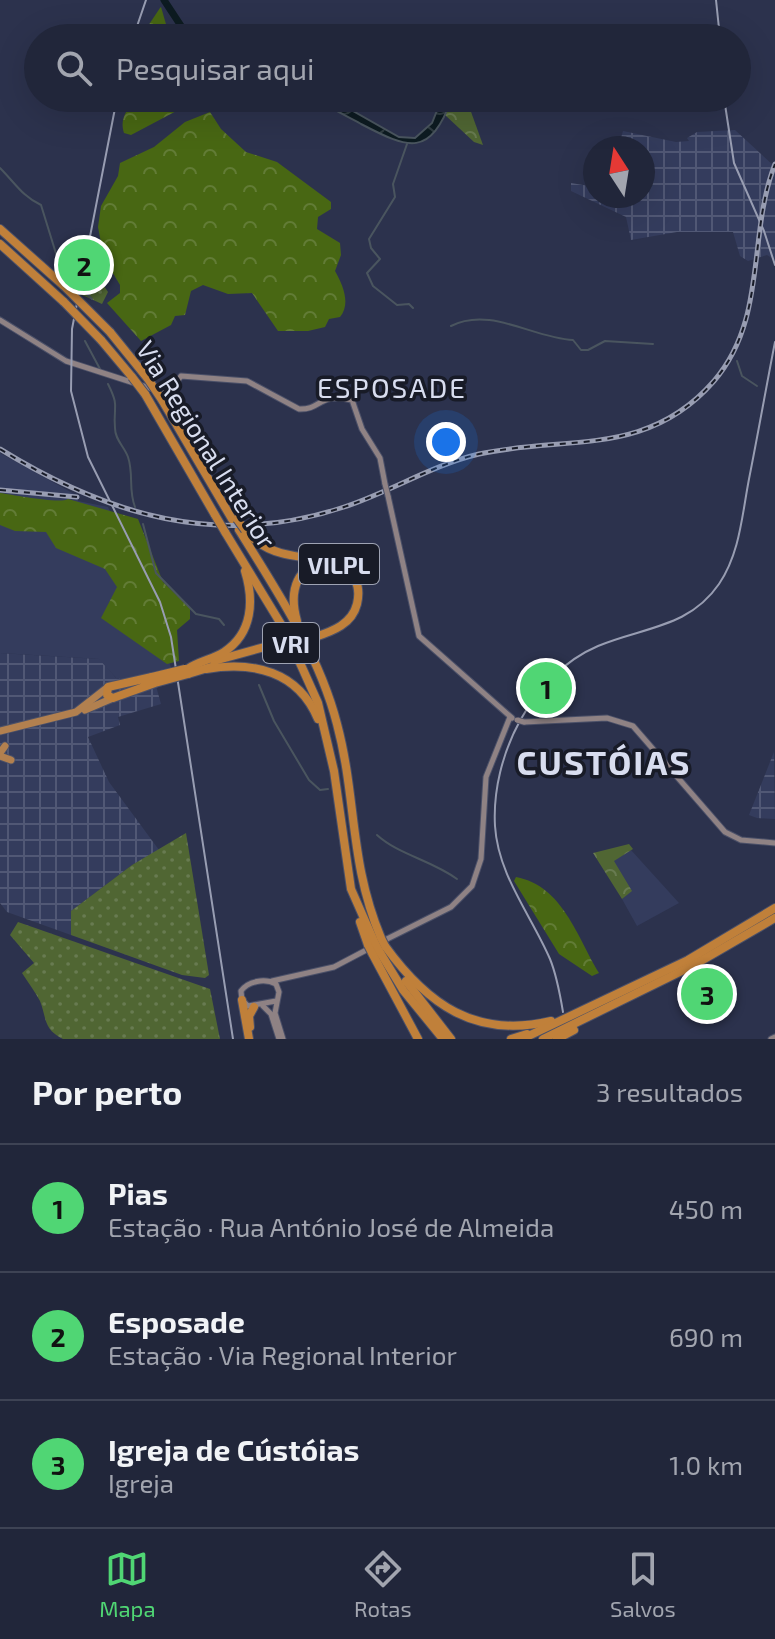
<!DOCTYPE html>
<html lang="pt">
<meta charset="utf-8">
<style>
body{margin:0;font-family:"Exo 2",sans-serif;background:#2d3245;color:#f1f3f6}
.compass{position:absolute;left:583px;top:136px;width:72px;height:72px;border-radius:50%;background:#21263a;box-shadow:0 8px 32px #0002;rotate:348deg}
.you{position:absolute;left:446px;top:442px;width:28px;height:28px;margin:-20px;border:6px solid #fff;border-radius:50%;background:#1a73e8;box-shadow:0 0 0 12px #1a73e833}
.badge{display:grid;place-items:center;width:52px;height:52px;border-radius:50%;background:#50d674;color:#111;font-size:26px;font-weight:700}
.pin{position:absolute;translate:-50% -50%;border:4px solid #fff;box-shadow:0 2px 8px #0006}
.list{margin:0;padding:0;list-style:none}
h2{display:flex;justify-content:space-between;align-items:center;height:104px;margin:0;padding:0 32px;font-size:34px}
h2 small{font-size:26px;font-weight:400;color:#a2a5af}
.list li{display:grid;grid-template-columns:52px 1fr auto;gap:24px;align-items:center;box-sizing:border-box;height:128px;padding:0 32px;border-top:2px solid #3e4354}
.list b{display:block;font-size:30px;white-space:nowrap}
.list p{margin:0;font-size:26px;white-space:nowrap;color:#a2a5af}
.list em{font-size:26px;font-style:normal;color:#a2a5af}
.icon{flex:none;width:44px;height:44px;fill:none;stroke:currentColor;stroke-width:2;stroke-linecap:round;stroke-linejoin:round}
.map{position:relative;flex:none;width:775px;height:1039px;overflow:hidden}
.search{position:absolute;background:#21263a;box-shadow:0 8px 32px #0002;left:24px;right:24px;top:24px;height:88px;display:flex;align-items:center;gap:20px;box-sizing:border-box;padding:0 28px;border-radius:44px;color:#a2a5af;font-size:30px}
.sheet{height:488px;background:#21263a}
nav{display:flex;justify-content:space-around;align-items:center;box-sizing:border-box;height:112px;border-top:2px solid #3e4354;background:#21263a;font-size:22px;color:#a2a5af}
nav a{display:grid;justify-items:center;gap:4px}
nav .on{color:#50d674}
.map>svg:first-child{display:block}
.industrial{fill:url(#industrial-grid)}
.built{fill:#343c5d}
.grass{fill:url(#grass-dots)}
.forest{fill:url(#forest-crowns)}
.park{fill:url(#park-crowns)}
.water{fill:url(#water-waves);stroke:#4a555f;stroke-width:2}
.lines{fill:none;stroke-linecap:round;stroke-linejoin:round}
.stream{stroke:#4a555f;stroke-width:2}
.river{stroke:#0d1b21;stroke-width:7}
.secondary-casing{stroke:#4b5068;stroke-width:7}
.trunk-casing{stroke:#4b5068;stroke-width:9}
.motorway-casing{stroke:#4b5068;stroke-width:10}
.secondary{stroke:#8f8284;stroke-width:5}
.trunk{stroke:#b2804f;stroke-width:7}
.motorway{stroke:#c0803a;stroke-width:8}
.tram{stroke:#989db2;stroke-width:2}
.rail-casing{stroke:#989db2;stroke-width:5}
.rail{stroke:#181b27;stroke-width:2;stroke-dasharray:6;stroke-linecap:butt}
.secondary-bridge-casing{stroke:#4b5068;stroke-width:7;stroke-linecap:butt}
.motorway-bridge-casing{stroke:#4b5068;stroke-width:10;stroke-linecap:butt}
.secondary-bridge{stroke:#8f8284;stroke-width:5}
.motorway-bridge{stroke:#c0803a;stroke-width:8}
.labels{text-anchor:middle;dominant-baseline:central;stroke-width:7;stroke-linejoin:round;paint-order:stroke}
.shield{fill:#181b27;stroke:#9ea3b3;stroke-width:2}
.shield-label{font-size:24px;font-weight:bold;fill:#d8ddef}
.street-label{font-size:26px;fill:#d8ddef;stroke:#181b27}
.neighbourhood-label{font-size:28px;letter-spacing:2px;fill:#d8ddef;stroke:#181b27}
.district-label{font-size:34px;font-weight:bold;letter-spacing:2px;fill:#d8ddef;stroke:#181b27}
</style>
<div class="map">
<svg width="775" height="1039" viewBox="0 0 775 1039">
<defs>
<pattern id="industrial-grid" width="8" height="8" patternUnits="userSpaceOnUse" patternTransform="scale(2)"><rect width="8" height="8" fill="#343c5d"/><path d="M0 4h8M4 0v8" fill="none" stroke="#515875"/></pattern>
<pattern id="grass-dots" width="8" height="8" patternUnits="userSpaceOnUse" patternTransform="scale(2)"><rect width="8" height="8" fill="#506633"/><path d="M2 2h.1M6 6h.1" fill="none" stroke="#687b51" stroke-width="1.8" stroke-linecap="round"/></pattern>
<pattern id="forest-crowns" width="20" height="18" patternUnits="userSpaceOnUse" patternTransform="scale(2)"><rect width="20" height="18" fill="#486713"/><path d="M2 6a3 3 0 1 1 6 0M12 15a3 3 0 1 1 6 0" fill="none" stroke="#627c36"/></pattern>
<pattern id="park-crowns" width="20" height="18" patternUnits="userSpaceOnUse" patternTransform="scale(2)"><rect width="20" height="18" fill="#506633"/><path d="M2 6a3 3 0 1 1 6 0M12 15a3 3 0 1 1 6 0" fill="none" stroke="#687b51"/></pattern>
<pattern id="water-waves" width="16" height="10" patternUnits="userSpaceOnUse" patternTransform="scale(2)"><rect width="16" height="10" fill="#0d1b21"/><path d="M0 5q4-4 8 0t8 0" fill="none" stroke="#303c42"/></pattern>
</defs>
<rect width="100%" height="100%" fill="#2c324d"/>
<g class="industrial">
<path d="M735 130 775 167V260L767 255 748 261 740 256 733 232H677L631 240 626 217 571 191V183L595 187V196H643V148H618L623 131 676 142 689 141 687 138 697 132Z"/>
<path d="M0 653 100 659 116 678 135 679 156 686 161 704 118 717 120 725 88 737 109 782 159 850 132 865 71 911V935L7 912 0 903Z"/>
<path d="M774 752 775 819 757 818 749 815Z"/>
</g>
<g class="built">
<path d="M0 453 78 496V501L108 507 153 601 171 668 121 679 116 678 99 659 0 653Z"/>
<path d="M631 850 679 903 637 926 622 899 631 891 613 861Z"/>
</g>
<g class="grass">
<path d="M87 270 95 272 108 292 102 304 80 294Z"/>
<path d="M186 833 209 975 205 978 182 975 71 935V911L132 865Z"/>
<path d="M18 922 210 989 220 1039H63C43 1029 47 1019 40 1001 35 992 28 982 22 973L34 963 10 935Z"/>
</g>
<g class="forest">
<path d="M161 7 170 38H140L160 8Z"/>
<path d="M139 98H201L131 135 124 133C119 118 128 107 139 98Z"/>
<path d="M210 112 221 129 246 152 277 162 331 202V209L318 217 317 229 340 243 341 255 335 271C343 285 351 304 340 317L329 319 325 327 308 331H278L252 293 228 294 203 285 191 291 185 315 175 316 171 325 141 341 107 303 120 293V285L104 258 98 227 101 206 118 176 120 163 154 147 185 122Z"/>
<path d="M0 493C14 495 60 504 68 499L138 519 163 582 190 608V619L177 630 179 661 167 664 101 618 117 587 105 569 56 548 46 532 15 531 0 525Z"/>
<path d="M516 877C563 886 577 937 599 973L592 976 559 954 514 881Z"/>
</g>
<g class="park">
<path d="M453 98H466L483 145 474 142 445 115Z"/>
<path d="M629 844 633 849 614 861 632 891 622 899 593 853Z"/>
</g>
<path class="water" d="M318 98H330L399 137 415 138 432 123 442 98H452C430 158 409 149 361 124 347 116 330 109 318 98Z"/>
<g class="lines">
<g class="stream">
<path d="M407 144 393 184 395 197 369 239 371 248 380 259 367 273 373 286 397 305 409 304 413 308"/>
<path d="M0 168C15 183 23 197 41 205L58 260 73 270"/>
<path d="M87 294 92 299"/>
<path d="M451 326C490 306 533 338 573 340L581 350H588L605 341 653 344"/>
<path d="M85 341 100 369"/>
<path d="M737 361 742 376 757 386"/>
<path d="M108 384C120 408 113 405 115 428 115 440 124 446 128 457 134 475 128 489 135 507"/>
<path d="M143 524 156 573 196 614 219 619 224 625"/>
<path d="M259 685 274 721 309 780 320 790 328 789"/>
<path d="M377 835C399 855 431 860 457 879"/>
</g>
<path class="river" d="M164 0 189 38"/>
<g class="secondary-casing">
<g id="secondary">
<path d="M0 320 66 361 165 393H169L181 376 247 381 299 409C322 410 318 392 352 400L362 429 380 458 385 484"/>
<path d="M388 496 419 636 512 718"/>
<path d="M524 722 607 718 633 726 725 832 741 840 775 843"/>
<path d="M381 942 451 907 472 886 481 859 486 777 510 717"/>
<path d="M272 981 334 967 372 947"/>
<path d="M276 1001 248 1006 242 1000 241 991C248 981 265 978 276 984L279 992 275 1013 283 1039"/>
<path d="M263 1006 271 1014 279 1039"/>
<path d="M771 1039 775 1037"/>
</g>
</g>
<g class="trunk-casing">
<g id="trunk">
<path d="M85 710 113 698"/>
<path d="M0 731 76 712 108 687"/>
<path d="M0 753 5 746"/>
<path d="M0 756 11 760"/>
</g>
</g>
<g class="motorway-casing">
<g id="motorway">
<path d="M0 229 64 286"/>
<path d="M0 244 64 302"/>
<path d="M110 332 148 379"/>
<path d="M101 340 132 377"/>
<path d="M145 394 215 515"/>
<path d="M162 400 232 519"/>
<path d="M239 530C277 591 319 654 337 724 357 799 349 862 381 938"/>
<path d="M245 530C254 541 266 549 281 553 308 561 368 557 357 604 352 624 333 631 315 637"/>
<path d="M225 532 287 634 318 703 334 771 351 889 374 941"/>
<path d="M297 621C289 593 295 560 332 566"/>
<path d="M214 661 279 643"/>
<path d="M189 668C200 661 213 659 224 652 253 633 254 600 245 571"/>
<path d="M206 669C253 661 298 671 318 719"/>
<path d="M188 674 211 667"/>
<path d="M152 677 108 687 107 695 113 698 155 683"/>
<path d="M360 922 368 945"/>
<path d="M385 946C427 1004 475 1039 551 1021"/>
<path d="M378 949 403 990 443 1039"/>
<path d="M372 953 418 1039"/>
<path d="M406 981 451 1039"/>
<path d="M242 1000 249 1039"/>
<path d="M250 1027 249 1016 254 1007"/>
<path d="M511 1039 527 1034"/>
<path d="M522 1039 688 960 775 908"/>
<path d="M543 1039 694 965 775 918"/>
<path d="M557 1039 574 1030"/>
</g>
</g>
<use href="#secondary" class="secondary"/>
<use href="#trunk" class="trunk"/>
<use href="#motorway" class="motorway"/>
<g class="tram">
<path d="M716 0 720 38"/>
<path d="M133 38 146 0"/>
<path d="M117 98 72 329 71 391 88 457 160 602 171 637 233 1039"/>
<path d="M724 98 734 163 764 231 775 265"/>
<path d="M563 1012C560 994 557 976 550 959 531 915 498 875 495 826 491 756 532 674 598 646 643 627 689 628 719 584 740 553 742 515 749 479 758 434 766 388 775 342"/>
</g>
<g class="rail-casing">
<g id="rail">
<path d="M0 449C107 515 219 549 344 507 390 492 432 465 479 454 566 435 647 458 714 381 768 318 747 236 775 164"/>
<path d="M0 490 77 497"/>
</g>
</g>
<use href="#rail" class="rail"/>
<g class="secondary-bridge-casing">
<g id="secondary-bridge">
<path d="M385 484 388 496"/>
<path d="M517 720 524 722"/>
</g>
</g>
<g class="motorway-bridge-casing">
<g id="motorway-bridge">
<path d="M64 286 110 332"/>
<path d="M64 302 101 340"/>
<path d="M132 377 145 394"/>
<path d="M148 379 162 400"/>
<path d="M215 515 225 532"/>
<path d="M237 519 245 530"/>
<path d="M281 647 315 637"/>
<path d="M152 677 185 669"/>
<path d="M155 683 188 674"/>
<path d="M381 938 385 946"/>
<path d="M374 941 378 949"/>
<path d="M368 945 372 953"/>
</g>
</g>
<use href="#secondary-bridge" class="secondary-bridge"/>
<use href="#motorway-bridge" class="motorway-bridge"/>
</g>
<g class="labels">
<g class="shield">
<rect x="299" y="544" width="80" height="40" rx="6"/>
<rect x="263" y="623" width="56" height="40" rx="6"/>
</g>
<g class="shield-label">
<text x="339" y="564">VILPL</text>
<text x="291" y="643">VRI</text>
</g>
<g class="street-label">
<text transform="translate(207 444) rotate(58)">Via Regional Interior</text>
</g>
<g class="neighbourhood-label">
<text x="392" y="387">ESPOSADE</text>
</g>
<g class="district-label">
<text x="604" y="761">CUSTÓIAS</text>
</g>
</g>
</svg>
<svg class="compass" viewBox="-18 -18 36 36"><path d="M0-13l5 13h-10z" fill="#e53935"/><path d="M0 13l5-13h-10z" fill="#a2a5af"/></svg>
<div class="you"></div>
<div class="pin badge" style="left:546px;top:688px">1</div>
<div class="pin badge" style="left:84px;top:265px">2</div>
<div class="pin badge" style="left:707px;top:994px">3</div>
<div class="search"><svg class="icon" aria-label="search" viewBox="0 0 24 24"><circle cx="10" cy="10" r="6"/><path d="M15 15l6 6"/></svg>Pesquisar aqui</div>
</div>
<section class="sheet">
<h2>Por perto<small>3 resultados</small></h2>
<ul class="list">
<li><span class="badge">1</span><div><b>Pias</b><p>Estação · Rua António José de Almeida</p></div><em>450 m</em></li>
<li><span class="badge">2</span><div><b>Esposade</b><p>Estação · Via Regional Interior</p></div><em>690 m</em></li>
<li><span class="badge">3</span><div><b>Igreja de Cústóias</b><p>Igreja</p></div><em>1.0 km</em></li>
</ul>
</section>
<nav>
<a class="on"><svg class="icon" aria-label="map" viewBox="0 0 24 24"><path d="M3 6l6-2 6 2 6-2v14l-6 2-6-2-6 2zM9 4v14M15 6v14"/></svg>Mapa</a>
<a><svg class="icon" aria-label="directions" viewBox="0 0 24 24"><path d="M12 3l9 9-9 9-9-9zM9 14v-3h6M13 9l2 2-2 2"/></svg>Rotas</a>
<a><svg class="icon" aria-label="saved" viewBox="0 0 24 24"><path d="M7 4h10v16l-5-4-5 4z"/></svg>Salvos</a>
</nav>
